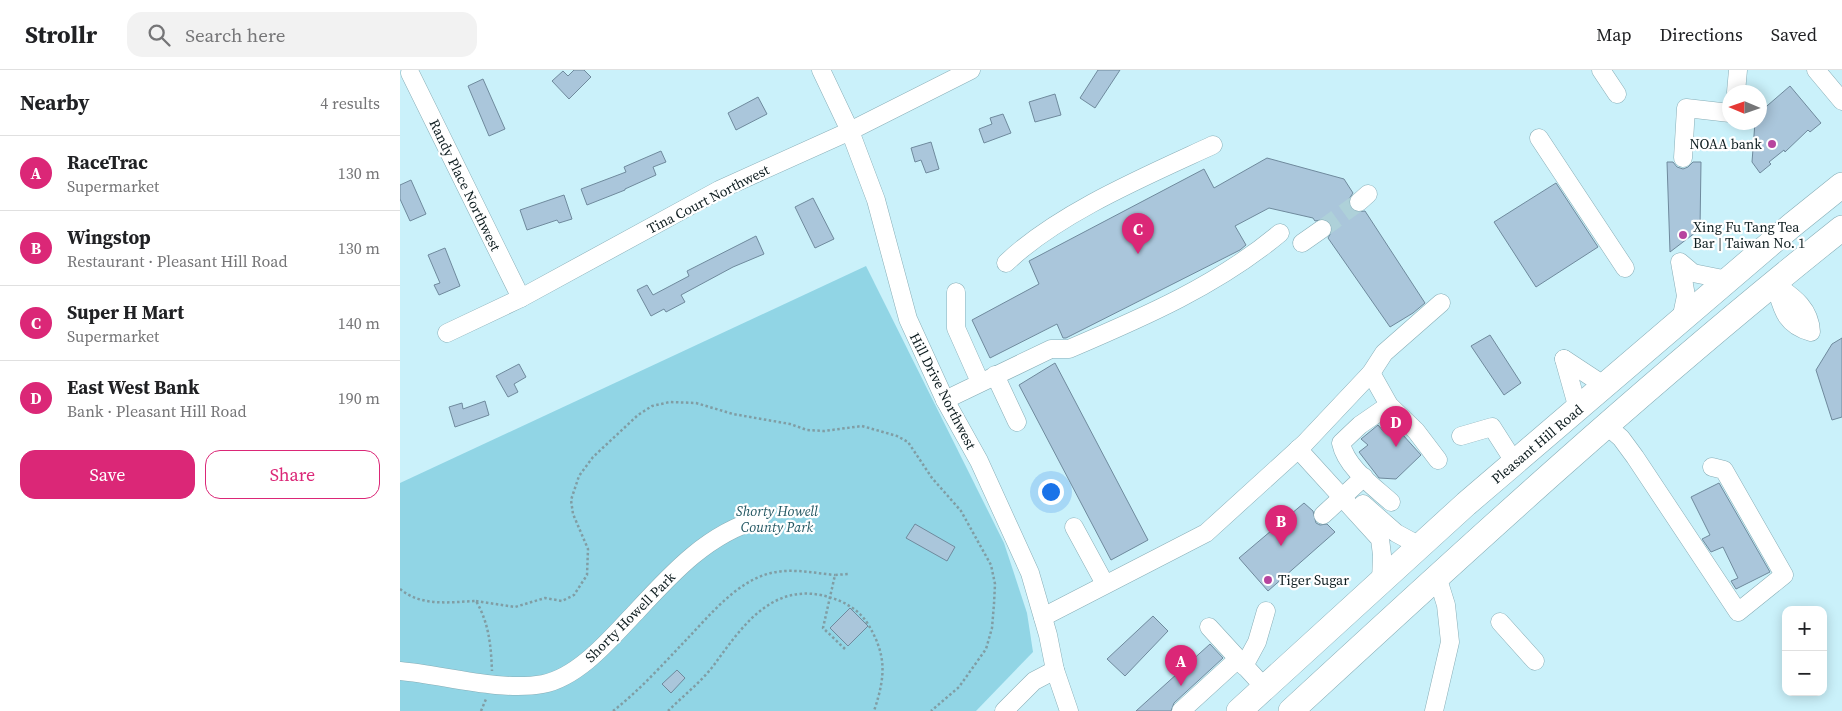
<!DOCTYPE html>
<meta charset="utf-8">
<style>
body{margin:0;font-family:"Source Serif 4",serif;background:#f2f2f2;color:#202124}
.controls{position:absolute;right:15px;bottom:15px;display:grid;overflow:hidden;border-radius:10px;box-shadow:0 2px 12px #0003}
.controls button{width:45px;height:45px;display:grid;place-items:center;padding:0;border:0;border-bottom:1px solid #e0e0e0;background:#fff;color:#202124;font:25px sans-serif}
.compass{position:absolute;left:1322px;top:15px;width:45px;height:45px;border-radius:50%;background:#fff;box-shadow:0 2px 12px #0003;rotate:272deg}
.you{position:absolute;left:650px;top:421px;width:18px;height:18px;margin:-12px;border:4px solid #fff;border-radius:50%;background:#1a73e8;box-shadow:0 0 0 8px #1a73e833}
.badge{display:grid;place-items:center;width:32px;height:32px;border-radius:50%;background:#db2777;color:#fff;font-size:16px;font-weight:700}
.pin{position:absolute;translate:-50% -41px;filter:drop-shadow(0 1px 2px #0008)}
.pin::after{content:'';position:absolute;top:26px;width:18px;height:15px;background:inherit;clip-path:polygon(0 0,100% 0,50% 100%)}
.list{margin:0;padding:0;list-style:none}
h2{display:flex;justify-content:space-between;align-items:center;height:65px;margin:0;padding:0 20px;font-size:21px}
h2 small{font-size:16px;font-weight:400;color:#757577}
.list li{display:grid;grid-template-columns:32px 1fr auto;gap:15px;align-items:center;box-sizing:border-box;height:75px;padding:0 20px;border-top:1px solid #e0e0e0}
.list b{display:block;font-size:19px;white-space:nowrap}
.list p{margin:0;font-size:16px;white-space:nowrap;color:#757577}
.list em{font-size:16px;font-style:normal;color:#757577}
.actions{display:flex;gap:10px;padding:15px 20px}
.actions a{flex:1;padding:11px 0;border:1px solid #db2777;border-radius:15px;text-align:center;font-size:18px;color:#db2777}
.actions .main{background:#db2777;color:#fff}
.icon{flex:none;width:28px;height:28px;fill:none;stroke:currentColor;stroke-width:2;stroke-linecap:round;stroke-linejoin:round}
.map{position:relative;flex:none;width:1442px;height:641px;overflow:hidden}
header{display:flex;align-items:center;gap:30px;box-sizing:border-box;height:70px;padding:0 25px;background:#fff;border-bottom:1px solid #e0e0e0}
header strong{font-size:24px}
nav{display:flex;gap:28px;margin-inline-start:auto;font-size:18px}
.search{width:350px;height:45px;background:#f2f2f2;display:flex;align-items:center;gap:12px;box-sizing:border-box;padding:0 18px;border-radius:15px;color:#757577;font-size:19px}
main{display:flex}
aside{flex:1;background:#fff}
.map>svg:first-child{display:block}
.green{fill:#91d5e5}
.building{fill:#aac6db;stroke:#6f8a9d}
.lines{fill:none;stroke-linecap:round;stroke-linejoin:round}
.minor-tunnel{stroke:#aed1d9;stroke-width:18;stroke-dasharray:18 9;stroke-linecap:butt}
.minor-casing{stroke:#88aeb7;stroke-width:19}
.highway-casing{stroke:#88aeb7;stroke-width:26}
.path{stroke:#809da4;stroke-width:2.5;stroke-dasharray:2.5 2.5;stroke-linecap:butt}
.minor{stroke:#fff;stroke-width:18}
.highway{stroke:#fff;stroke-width:25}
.poi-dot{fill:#b7449e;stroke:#fff;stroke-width:2}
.labels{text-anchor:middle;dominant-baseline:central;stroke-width:4.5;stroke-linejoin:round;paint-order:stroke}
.poi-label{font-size:14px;fill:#0e1d20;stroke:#fff;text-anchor:start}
.street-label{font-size:14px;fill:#0e1d20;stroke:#fff}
.park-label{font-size:14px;font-style:italic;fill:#235762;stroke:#fff}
</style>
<header>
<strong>Strollr</strong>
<div class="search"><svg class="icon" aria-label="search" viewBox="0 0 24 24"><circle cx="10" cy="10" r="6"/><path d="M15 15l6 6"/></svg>Search here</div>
<nav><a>Map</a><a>Directions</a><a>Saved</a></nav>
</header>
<main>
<aside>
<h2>Nearby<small>4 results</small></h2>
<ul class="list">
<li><span class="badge">A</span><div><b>RaceTrac</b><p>Supermarket</p></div><em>130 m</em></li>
<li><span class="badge">B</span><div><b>Wingstop</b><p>Restaurant · Pleasant Hill Road</p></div><em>130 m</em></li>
<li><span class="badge">C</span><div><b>Super H Mart</b><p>Supermarket</p></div><em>140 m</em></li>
<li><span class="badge">D</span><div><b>East West Bank</b><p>Bank · Pleasant Hill Road</p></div><em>190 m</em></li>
</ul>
<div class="actions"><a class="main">Save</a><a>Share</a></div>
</aside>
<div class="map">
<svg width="1442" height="641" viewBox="0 0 1442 641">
<rect width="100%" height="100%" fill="#caf1fa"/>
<path class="green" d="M466 196 604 473 627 543 633 582 576 641H0V413Z"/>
<g class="building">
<path d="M174 0H184L191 7 169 29 152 11 163 1 168 6Z"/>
<path d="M698 0H720L695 38 680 28Z"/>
<path d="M83 9 105 59 89 66 68 16Z"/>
<path d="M1390 16 1421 53 1410 62 1408 60 1385 82 1384 80 1369 92 1371 94 1360 103 1352 92 1355 52H1360V42Z"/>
<path d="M655 24 661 45 635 52 629 32Z"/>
<path d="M358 27 367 44 336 60 328 43Z"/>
<path d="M603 44 611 63 584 73 579 59 592 54 590 48Z"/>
<path d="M531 72 539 99 526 103 521 90 515 92 511 78Z"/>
<path d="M261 81 266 92 253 97 256 105 225 119V120L187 135 181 119 226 102 224 97Z"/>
<path d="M867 88 944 109 953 123 949 129 951 139 956 142 965 141 1025 233 1013 243 990 257 928 168 933 159 930 153 926 149 915 151 913 148 869 138 835 156 846 175 840 180 666 268H663L657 254 590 288 572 250 639 214 629 191 804 99 814 118Z"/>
<path d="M1267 92H1273L1277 97 1283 99 1288 97 1293 92H1301L1300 159 1270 182Z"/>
<path d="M11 110 26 144 10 151 0 129V115Z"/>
<path d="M1156 113 1198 177 1136 217 1094 152Z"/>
<path d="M164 125 172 149 159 153 157 150 127 160 120 140Z"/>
<path d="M413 128 434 169 415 178 395 137Z"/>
<path d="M356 166 364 184 333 197 281 225 285 232 266 242 264 239 251 246 237 220 247 215 253 225 289 206 287 201Z"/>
<path d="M45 178 60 216 39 225 34 215 40 213 28 185Z"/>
<path d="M1090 265 1121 313 1104 325 1071 276Z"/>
<path d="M1442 268V347L1432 350 1416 300 1432 274Z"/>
<path d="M655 293 748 470 711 490 619 315Z"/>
<path d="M119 294 126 307 114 314 118 322 108 327 96 306Z"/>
<path d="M85 331 89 345 55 357 49 337 62 333 63 339Z"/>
<path d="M993 354 1021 385 996 409 979 408 959 382 968 375 961 369 978 355 984 362Z"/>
<path d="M1319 413 1370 502 1336 519 1331 511 1338 508 1323 477 1311 482 1302 469 1310 465 1291 427Z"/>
<path d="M904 433 913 441 916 453 920 455 927 454 935 462 868 521 839 488Z"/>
<path d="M515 454 555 477 547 491 506 468Z"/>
<path d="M450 538 468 556 448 576 430 558Z"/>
<path d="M753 546 768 561 725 606 707 589Z"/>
<path d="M810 574 823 588 774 633 771 641H736Z"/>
<path d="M277 600 285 608 271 623 262 614Z"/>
</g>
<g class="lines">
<path class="minor-tunnel" d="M922 159 959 132"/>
<g class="minor-casing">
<g id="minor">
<path d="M421 0 450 61 476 130 508 249 545 330 579 391 630 503 648 565 655 600 669 641"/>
<path d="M1201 0 1217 24"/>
<path d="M1416 0 1442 31"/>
<path d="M10 3 121 228"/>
<path d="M1336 22 1338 0"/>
<path d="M1139 68 1225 198"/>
<path d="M1283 88 1286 38 1330 43"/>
<path d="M959 132 968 124"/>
<path d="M902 173 922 159"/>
<path d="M606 193C658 143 746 106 813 75"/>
<path d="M1375 214C1393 227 1410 238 1411 262 1384 255 1382 237 1375 214Z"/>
<path d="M556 222V258L580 312"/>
<path d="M1281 250 1286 226 1280 192 1293 203 1328 210"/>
<path d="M47 263 121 228 319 120 450 61 571 0"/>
<path d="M1164 289 1178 339"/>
<path d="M1164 289 1205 316"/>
<path d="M971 303 989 335 1016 361 1038 390"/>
<path d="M595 305 617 352"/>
<path d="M545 330 651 279H669C744 247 818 215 880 163"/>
<path d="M989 335 960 355 941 373C946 397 973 416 991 432"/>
<path d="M1207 356 1221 368 1235 387 1338 542 1384 505 1324 400 1312 397"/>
<path d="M1061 366 1092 357 1115 393"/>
<path d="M898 379 980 469 982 485 981 512"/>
<path d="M963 434 996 463 1020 476"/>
<path d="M923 445 964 407"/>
<path d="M674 457 705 514"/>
<path d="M643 547 806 463 905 373 971 303 984 283 1041 233"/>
<path d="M1100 552 1135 591"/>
<path d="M809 557 865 618"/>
<path d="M844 596 857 572 866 541"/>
<path d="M0 601C44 605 100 622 143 614 179 607 211 568 235 543 271 504 308 463 360 449"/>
<path d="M604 641 634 611 655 600"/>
<path d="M781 641 838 589"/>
<path d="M1034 641 1050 572 1046 535 1037 506"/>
</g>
</g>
<g class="highway-casing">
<g id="highway">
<path d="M839 641 1066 434 1391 156 1442 115"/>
<path d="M891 641C1071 475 1251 310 1442 158"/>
</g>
</g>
<g class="path">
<path d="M0 519C22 537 49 532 76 531 89 553 91 576 92 601"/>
<path d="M76 531 115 537 145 528 162 531 174 525 187 505 188 479 173 444 171 430 179 406 193 387 238 345 252 336 270 332 296 333 333 344 390 354 407 360 424 361 462 356 497 366 508 372 532 408 561 441 591 495 595 514 594 534 592 558 586 579 559 617 531 641"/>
<path d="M445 579 423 558 435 505 448 504"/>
<path d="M81 641 86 629"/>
<path d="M213 641C240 620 264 593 287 569 310 545 337 511 371 503 393 498 413 503 435 505"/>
<path d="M268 641C283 626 301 612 314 595 343 555 374 509 432 528 445 532 458 540 466 551 487 584 486 605 474 641"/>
</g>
<use href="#minor" class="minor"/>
<use href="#highway" class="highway"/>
</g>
<g class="poi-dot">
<circle cx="1372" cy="74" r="5"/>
<circle cx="1283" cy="165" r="5"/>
<circle cx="868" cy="510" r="5"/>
</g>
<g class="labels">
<g class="poi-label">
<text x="1362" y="74" text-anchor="end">NOAA bank</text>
<text x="1293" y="157">Xing Fu Tang Tea<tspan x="1293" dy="16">Bar | Taiwan No. 1</tspan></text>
<text x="878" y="510">Tiger Sugar</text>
</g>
<g class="street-label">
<text transform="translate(65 115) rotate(64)">Randy Place Northwest</text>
<text transform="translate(308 129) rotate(-27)">Tina Court Northwest</text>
<text transform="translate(543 321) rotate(63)">Hill Drive Northwest</text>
<text transform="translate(1137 374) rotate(-40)">Pleasant Hill Road</text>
<text transform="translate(230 547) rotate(-45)">Shorty Howell Park</text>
</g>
<g class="park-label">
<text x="377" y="441">Shorty Howell<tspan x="377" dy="16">County Park</tspan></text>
</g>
</g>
</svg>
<div class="controls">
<button>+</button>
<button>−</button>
</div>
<svg class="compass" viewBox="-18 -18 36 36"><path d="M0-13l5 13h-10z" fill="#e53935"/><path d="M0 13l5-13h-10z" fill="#757577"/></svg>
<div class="you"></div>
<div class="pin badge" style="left:781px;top:616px">A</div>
<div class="pin badge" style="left:881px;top:476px">B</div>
<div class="pin badge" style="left:738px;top:184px">C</div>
<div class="pin badge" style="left:996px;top:377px">D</div>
</div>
</main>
